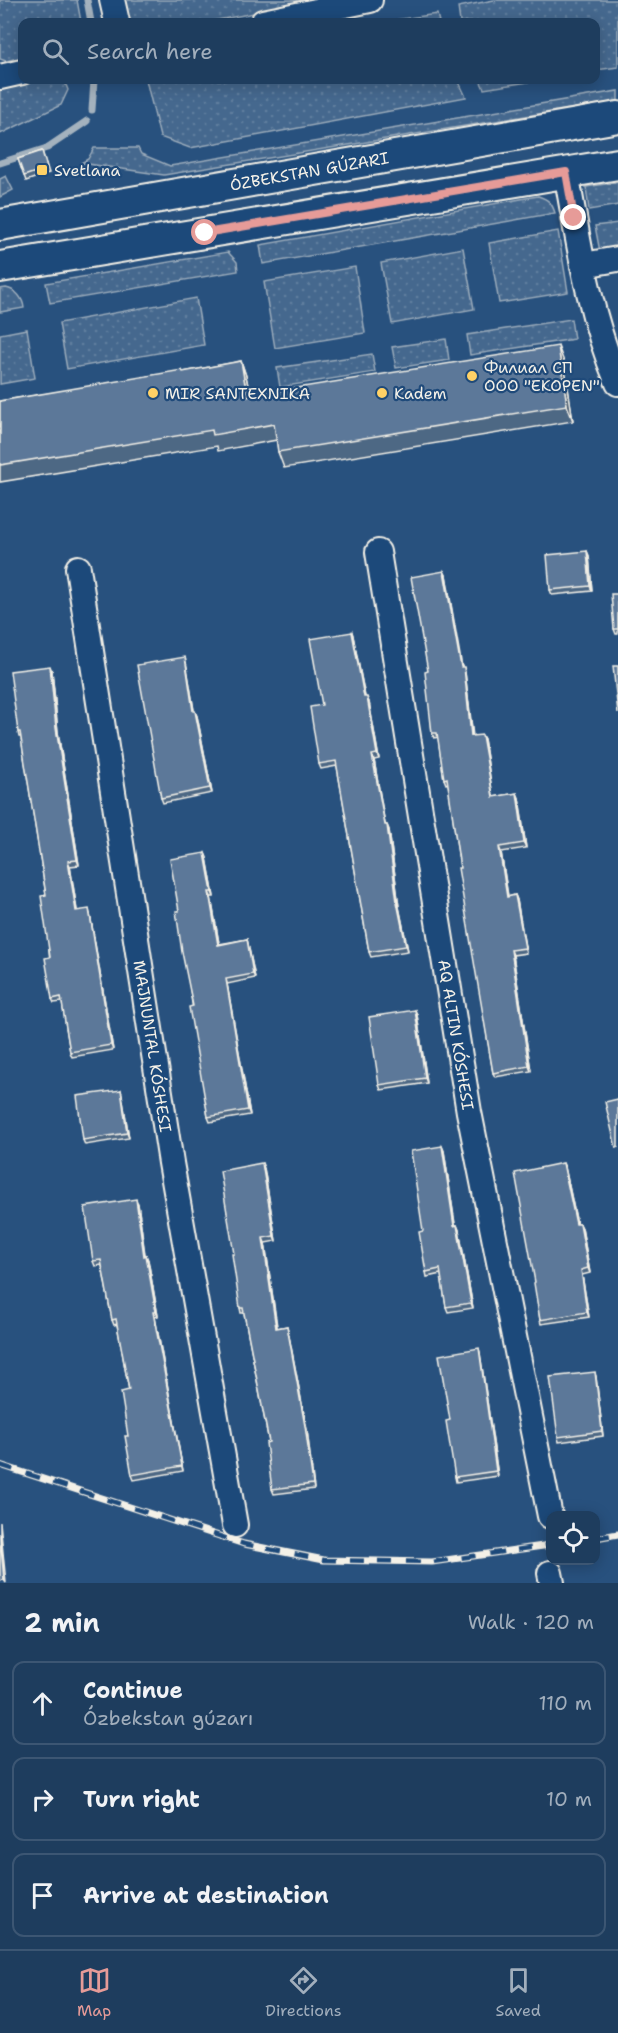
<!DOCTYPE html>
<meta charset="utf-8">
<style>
body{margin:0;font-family:"Shantell Sans",sans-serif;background:#264464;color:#f1f3f6}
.controls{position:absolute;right:18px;bottom:18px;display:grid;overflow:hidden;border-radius:12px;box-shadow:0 3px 15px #0003}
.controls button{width:54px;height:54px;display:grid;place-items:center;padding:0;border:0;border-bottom:2px solid #3c5673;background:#1e3d5e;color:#f1f3f6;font:30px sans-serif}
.stop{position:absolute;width:18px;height:18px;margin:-14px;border:4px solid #e69b98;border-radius:50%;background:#fff}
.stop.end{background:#e69b98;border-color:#fff;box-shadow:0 2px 6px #0008}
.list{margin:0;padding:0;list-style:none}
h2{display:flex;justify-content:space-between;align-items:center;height:78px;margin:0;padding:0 24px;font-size:26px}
h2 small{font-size:20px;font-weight:400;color:#a1aebc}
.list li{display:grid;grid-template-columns:39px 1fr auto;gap:18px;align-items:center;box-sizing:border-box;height:84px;margin:0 12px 12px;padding:0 12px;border:2px solid #3c5673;border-radius:12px}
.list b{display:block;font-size:22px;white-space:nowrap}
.list p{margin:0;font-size:20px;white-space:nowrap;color:#a1aebc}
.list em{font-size:20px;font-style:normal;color:#a1aebc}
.icon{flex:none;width:33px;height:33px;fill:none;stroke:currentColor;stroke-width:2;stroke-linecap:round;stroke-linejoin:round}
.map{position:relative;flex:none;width:618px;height:1583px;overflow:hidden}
.search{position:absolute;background:#1e3d5e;box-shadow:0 3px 15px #0003;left:18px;right:18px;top:18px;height:66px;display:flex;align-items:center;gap:15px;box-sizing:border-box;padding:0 21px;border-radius:12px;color:#a1aebc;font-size:22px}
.sheet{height:366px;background:#1e3d5e}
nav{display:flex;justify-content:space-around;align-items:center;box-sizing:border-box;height:84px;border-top:2px solid #3c5673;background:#1e3d5e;font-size:16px;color:#a1aebc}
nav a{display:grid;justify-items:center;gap:3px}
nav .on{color:#e69b98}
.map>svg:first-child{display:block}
.grass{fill:url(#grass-dots);stroke:#9cacbb;stroke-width:1.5}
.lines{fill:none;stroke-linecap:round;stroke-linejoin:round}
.stream{stroke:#a4b2be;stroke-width:7}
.minor-casing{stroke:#f4f1e8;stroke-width:28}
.major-casing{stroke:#f4f1e8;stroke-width:34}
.minor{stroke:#1f4a7a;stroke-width:24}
.major{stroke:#1f4a7a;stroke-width:30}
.rail-casing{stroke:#f4f1e8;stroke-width:7}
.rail{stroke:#1f4a7a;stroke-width:4.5;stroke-dasharray:14;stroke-linecap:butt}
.wall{fill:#4e6784;stroke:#f4f1e8;stroke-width:1.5}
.shaded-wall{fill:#40546b;stroke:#f4f1e8;stroke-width:1.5}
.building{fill:#5b7899;stroke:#f4f1e8;stroke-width:1.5}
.route{stroke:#e69b98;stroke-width:8}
.poi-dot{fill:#ffd166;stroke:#1f4a7a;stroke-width:2}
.labels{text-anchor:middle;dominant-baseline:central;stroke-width:4.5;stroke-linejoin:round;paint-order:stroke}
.poi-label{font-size:16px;fill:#f4f1e8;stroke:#1f4a7a;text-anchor:start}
.street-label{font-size:16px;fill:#f4f1e8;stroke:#1f4a7a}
</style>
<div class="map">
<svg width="618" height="1583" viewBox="0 0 618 1583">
<defs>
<pattern id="grass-dots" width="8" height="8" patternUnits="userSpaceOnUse" patternTransform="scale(1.5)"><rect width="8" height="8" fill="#45688e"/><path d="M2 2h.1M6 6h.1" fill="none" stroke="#607e9e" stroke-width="1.8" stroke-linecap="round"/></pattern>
</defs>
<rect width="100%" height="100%" fill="#28517e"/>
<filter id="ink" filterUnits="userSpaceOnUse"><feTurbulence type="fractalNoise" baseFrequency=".0167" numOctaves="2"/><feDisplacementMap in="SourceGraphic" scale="12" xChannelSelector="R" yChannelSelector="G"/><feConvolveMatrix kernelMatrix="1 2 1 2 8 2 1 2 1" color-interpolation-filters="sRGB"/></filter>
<g filter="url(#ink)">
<g class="grass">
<path d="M0 0H77L81 22H22V57L6 61 0 59Z"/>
<path d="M124 0H322L207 22H129Z"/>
<path d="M494 0H618V67L596 70V22H460L458 7Z"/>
<path d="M437 14 439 22H380Z"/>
<path d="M31 80H64L68 90 61 105 0 134V86Z"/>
<path d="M146 80H458L466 97 190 148 160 137Z"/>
<path d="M480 80H541L484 89Z"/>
<path d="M618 91V101L164 175 81 163 88 159 94 148H138L141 154 170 166Z"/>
<path d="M6 176 13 190 0 197V179Z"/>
<path d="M618 182V205L589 210 586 187Z"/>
<path d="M538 196C548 199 552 203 555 213L263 264 260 245Z"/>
<path d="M618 223V249L600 252 595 226Z"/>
<path d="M558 231 568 292 499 303 489 243Z"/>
<path d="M463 248 474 309 392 324 381 263Z"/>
<path d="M228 252 237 262 238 271 50 303 46 283Z"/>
<path d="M355 267 365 333 275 348 264 282Z"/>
<path d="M6 288C16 290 23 298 24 308L0 312V289Z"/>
<path d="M196 298 204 345 67 369 59 323Z"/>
<path d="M571 319 574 339 470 355 467 335Z"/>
<path d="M27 329 35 378 0 384V334Z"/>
<path d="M446 339 449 360 396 368 392 347Z"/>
<path d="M372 354 375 372 280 387 277 368Z"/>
</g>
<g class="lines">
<g class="stream">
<path d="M87 0 91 22"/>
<path d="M92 110 94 80"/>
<path d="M0 163 47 148 87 121"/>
</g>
<g class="minor-casing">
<g id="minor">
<path d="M112 0 117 22"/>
<path d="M263 22 370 0"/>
<path d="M0 77 22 72"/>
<path d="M566 172C579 245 589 315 618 383"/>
<path d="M583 265 618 259"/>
<path id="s1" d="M378 552 469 1112 550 1516"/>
<path id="s2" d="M78 568 171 1163 235 1525"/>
<path d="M550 1573 552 1583"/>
</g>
</g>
<g class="major-casing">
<g id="major">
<path id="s3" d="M0 225 618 117"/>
<path d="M0 267 618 164"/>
</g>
</g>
<use href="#minor" class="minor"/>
<use href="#major" class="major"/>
<g class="rail-casing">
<g id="rail">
<path d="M0 1465 244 1544 324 1560 432 1562 550 1545"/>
<path d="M596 1538 618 1534"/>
</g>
</g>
<use href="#rail" class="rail"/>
</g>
<g class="wall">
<path d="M42 151 49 173 26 181 18 159Z"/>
<path d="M241 361 246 376 250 395 564 362 573 421 284 468 278 452 277 440 218 451 217 446 0 482V401L183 372Z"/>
<path d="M587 551 589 556 592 591 552 595 550 590Z"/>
<path d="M444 571 446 575 462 667 465 672 473 736 484 739 493 797 517 793 519 798 526 848 501 852 508 897 515 895 517 900 526 953 513 955 531 1071 495 1077 493 1073 460 868 448 783 446 784 444 779 438 737 434 738 432 733 428 671Z"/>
<path d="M618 594V634H616L614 629Z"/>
<path d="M352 632 353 636 365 697 369 702 379 759 374 760 385 825H387L389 830 399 907 408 951 371 957 369 952 337 766 321 769 319 764 322 705Z"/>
<path d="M186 662 194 711 197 716 212 793 163 803 161 798Z"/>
<path d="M52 671 58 732 79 865 70 866 77 911 90 914 113 1050 72 1057 70 1052 62 1002 54 1003 52 999 46 895 21 737H19L18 732Z"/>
<path d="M205 853 207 858 214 897H211L219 944 247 939 255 978 227 984 250 1115 210 1122 208 1117 179 911Z"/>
<path d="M415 1010 417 1015 427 1083 381 1090 379 1085Z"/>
<path d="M121 1090 122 1095 129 1138 85 1145 83 1140Z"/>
<path d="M442 1146 444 1151 455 1225H457L459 1230 473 1308 448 1312 446 1307 441 1274 427 1277 426 1272 423 1231Z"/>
<path d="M565 1167 577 1224H580L582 1228 590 1273 582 1275 589 1317 541 1324 540 1320 535 1282Z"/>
<path d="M264 1168 276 1241 265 1243 277 1328 287 1326 288 1331 307 1430 314 1489 274 1494 272 1489 269 1442 244 1313H241L240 1308Z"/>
<path d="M138 1204 145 1256 146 1255 148 1260 158 1316 155 1317 183 1471 134 1480 132 1475 128 1436 129 1390 117 1324 114 1325 112 1320 102 1265 95 1266 93 1261Z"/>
<path d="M480 1353 498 1476 456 1482 455 1477 450 1420Z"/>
<path d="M596 1377 603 1436 559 1442 558 1437Z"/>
</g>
<g class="shaded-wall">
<path d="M558 346 564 362 573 421 567 405Z"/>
<path d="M241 361 246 376 253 411 247 396Z"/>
<path d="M587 551 589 556 592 591 590 586Z"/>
<path d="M444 571 446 575 462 672 461 667Z"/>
<path d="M352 632 353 636 366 702 364 697Z"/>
<path d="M185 657 186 662 195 716 193 711Z"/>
<path d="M50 666 52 671 58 732 79 865 77 860 56 728Z"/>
<path d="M464 667 465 672 473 741 471 736Z"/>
<path d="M367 697 369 702 379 759 377 754Z"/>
<path d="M195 711 197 716 212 793 210 788Z"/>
<path d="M482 735 484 739 494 802 493 797Z"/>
<path d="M372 755 374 760 386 830 385 825Z"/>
<path d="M517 793 519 798 526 848 524 843Z"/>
<path d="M387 825 389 830 399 907 408 951 397 902Z"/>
<path d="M499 847 501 852 509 902 507 897Z"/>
<path d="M205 853 207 858 214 897 212 892Z"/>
<path d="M68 861 70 866 78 916 76 911Z"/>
<path d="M209 892 211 897 220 949 218 945Z"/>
<path d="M515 895 517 900 526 953 525 948Z"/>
<path d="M89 909 90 914 113 1050 111 1045Z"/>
<path d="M247 939 248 944 255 978 253 974Z"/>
<path d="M511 950 513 955 531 1071 529 1066Z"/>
<path d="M226 979 227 984 250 1115 248 1110Z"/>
<path d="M415 1010 417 1015 427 1083 425 1078Z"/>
<path d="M121 1090 122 1095 129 1138 127 1133Z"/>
<path d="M442 1146 444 1151 456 1230 454 1226Z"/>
<path d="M262 1163 264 1168 276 1241 274 1236Z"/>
<path d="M563 1163 565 1167 578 1229 576 1224Z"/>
<path d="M136 1199 138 1204 146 1261 144 1256Z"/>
<path d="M580 1224 582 1228 590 1273 588 1268Z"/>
<path d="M457 1225 459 1230 473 1308 471 1303Z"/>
<path d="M263 1238 265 1243 278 1333 276 1328Z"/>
<path d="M146 1255 148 1260 158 1316 156 1312Z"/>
<path d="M581 1270 582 1275 589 1317 587 1312Z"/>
<path d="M153 1312 155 1317 183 1471 182 1466Z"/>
<path d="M287 1326 288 1331 307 1430 314 1489 313 1484Z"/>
<path d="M479 1348 480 1353 498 1476 496 1471Z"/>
<path d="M595 1372 596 1377 603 1436 602 1431Z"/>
<path d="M0 1522 6 1583 4 1580 0 1535Z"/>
</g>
<g class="building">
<path d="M42 151 47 168 24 176 18 159Z"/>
<path d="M558 346 567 405 278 452 274 424 213 435 212 430 0 465V401L182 370 183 372 241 361 247 396Z"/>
<path d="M587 551 590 586 550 590 547 555Z"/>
<path d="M444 571 461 667H464L471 736 482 735 493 797 517 793 524 843 499 847 507 897 515 895 525 948 511 950 529 1066 493 1073 458 868H460L447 778 444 779 437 733H432L425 672 428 671 411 577Z"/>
<path d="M611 594H618V629H614Z"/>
<path d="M352 632 364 697H367L377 754 372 755 385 825H387L397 902 406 946 369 952 336 761 319 764 310 707 322 705 310 639Z"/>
<path d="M185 657 193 711H195L210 788 161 798 137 665Z"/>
<path d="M50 666 56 728 77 860 68 861 76 911 89 909 111 1045 70 1052 61 997 52 999 45 958 50 957 41 896 46 895 20 732H18L10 671Z"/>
<path d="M613 666H618V713Z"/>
<path d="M205 853 212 892H209L218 945 247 939 253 974 226 979 248 1110 208 1117 189 1007 193 1006 182 952 176 911H179L170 859Z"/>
<path d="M415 1010 425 1078 379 1085 369 1017Z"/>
<path d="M121 1090 127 1133 83 1140 77 1096Z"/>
<path d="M618 1099V1147L616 1148 605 1102Z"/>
<path d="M442 1146 454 1226 457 1225 471 1303 446 1307 440 1269 426 1272 419 1232 423 1231 411 1151Z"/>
<path d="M262 1163 274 1236 263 1238 276 1328 287 1326 305 1426 313 1484 272 1489 266 1443 269 1442 243 1308H240L232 1254H234L220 1171Z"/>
<path d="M563 1163 576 1224H580L588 1268 581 1270 587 1312 540 1320 534 1283 535 1282 515 1173Z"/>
<path d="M136 1199 144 1256 146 1255 156 1312H153L182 1466 132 1475 125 1436H128L121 1392 129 1390 116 1319 112 1320 101 1260 93 1261 85 1207Z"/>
<path d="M479 1348 496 1471 455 1477 446 1421 450 1420 439 1355Z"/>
<path d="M595 1372 602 1431 558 1437 550 1377Z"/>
<path d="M0 1535 4 1580 0 1581Z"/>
</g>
</g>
<g class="lines" filter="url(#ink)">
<path class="route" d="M205 233 566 172 574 218"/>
</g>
<g class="poi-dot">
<rect x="36" y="164" width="12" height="12" rx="3"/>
<circle cx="472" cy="376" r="6"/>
<circle cx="153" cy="393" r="6"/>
<circle cx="382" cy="393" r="6"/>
</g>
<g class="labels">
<g class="poi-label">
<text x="54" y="170">Svetlana</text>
<text x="484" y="367">Филиал СП<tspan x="484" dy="18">OOO "EKOPEN"</tspan></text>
<text x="165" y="393">MIR SANTEXNIKA</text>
<text x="394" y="393">Kadem</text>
</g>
<g class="street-label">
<text stroke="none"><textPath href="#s3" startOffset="314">ÓZBEKSTAN GÚZARI</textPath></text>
<text stroke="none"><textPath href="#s1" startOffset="489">AQ ALTIN KÓSHESI</textPath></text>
<text stroke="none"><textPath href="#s2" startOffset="484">MAJNUNTAL KÓSHESI</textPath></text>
</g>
</g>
</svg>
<div class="controls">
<button><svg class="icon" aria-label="locate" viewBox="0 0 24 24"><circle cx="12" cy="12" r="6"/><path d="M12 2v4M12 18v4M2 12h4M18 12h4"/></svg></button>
</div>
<div class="stop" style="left:205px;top:233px"></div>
<div class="stop end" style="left:574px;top:218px"></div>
<div class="search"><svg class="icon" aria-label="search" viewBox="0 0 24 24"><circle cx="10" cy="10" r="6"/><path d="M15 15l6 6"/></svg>Search here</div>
</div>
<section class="sheet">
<h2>2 min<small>Walk · 120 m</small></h2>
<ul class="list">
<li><svg class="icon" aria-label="ahead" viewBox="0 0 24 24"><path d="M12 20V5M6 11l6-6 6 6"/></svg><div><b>Continue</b><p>Ózbekstan gúzarı</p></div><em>110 m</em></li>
<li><svg class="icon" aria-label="right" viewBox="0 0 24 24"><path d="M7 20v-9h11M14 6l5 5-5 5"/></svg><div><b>Turn right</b></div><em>10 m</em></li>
<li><svg class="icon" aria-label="arrive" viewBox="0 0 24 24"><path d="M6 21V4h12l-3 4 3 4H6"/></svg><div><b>Arrive at destination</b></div></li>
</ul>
</section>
<nav>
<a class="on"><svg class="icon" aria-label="map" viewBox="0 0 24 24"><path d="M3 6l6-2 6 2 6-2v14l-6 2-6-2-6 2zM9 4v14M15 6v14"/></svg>Map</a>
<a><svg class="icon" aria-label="directions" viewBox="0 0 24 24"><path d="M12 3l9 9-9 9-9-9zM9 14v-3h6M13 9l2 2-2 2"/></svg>Directions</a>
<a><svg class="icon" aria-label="saved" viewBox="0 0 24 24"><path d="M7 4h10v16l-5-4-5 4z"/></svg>Saved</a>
</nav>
